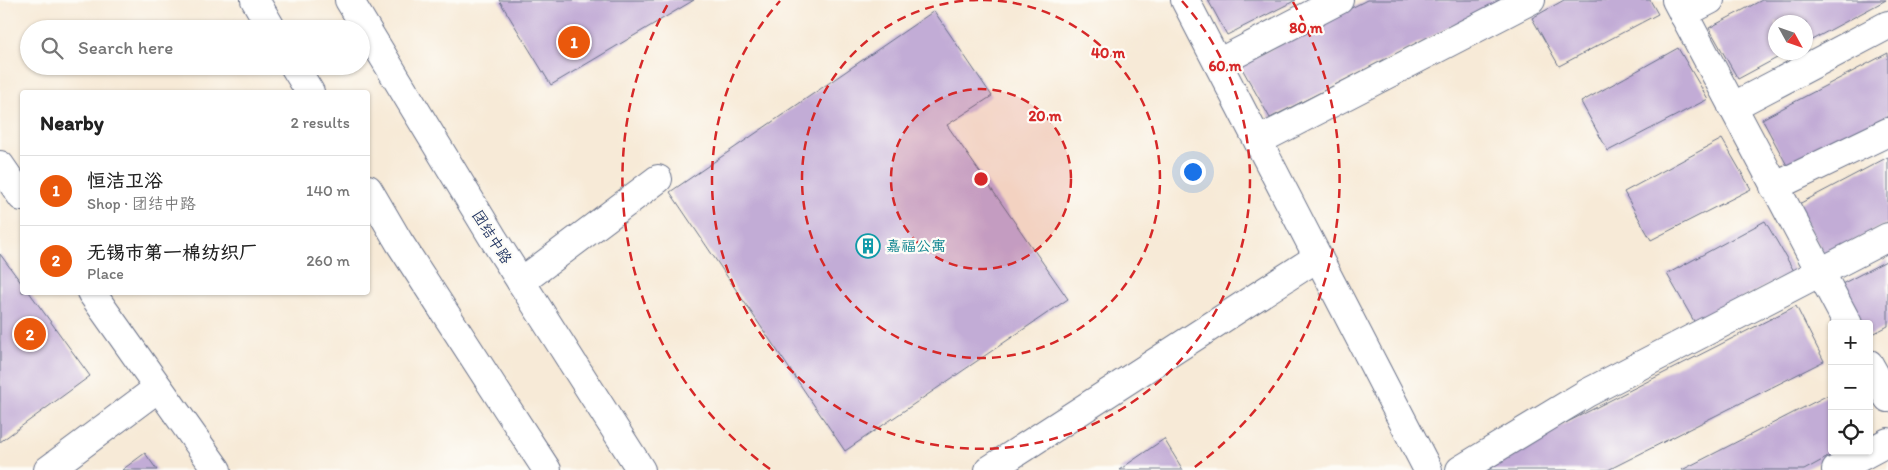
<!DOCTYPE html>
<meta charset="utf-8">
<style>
body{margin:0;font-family:Itim,"LXGW WenKai TC",sans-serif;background:#f6f6f6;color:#222}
.controls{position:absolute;right:15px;bottom:15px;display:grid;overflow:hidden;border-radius:5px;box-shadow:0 1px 4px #0004}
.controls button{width:45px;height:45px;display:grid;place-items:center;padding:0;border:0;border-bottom:1px solid #e0e0e0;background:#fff;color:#222;font:25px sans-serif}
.compass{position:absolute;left:1768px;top:15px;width:45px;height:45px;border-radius:50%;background:#fff;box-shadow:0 1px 4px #0004;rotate:130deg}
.you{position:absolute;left:1192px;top:171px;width:18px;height:18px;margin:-12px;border:4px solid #fff;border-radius:50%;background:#1a73e8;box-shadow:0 0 0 8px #1a73e833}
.badge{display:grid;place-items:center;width:32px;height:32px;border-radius:50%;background:#ea580c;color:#fff;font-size:16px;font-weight:700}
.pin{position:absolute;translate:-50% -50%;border:2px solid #fff;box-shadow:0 1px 5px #0006}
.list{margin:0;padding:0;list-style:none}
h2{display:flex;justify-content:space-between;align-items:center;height:65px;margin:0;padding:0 20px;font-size:21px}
h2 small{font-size:16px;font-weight:400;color:#767676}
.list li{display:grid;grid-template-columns:32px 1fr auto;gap:15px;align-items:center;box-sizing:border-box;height:70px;padding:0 20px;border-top:1px solid #e0e0e0}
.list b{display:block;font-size:19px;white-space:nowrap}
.list p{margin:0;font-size:16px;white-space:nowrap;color:#767676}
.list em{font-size:16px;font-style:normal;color:#767676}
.icon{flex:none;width:28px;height:28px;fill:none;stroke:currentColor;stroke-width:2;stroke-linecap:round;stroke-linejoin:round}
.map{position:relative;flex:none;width:1888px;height:470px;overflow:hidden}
.search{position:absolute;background:#fff;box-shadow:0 1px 4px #0004;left:20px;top:20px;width:350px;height:55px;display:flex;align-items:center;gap:12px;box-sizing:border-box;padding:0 18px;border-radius:28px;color:#767676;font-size:19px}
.panel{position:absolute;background:#fff;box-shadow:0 1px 4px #0004;left:20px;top:90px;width:350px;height:205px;border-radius:5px}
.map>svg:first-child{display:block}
.building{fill:#c2acd6}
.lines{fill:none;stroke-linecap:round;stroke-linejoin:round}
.minor-casing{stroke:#687088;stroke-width:30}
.major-casing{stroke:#687088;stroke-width:30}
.minor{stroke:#fff;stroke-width:28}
.major{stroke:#fff;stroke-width:28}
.ring{fill:none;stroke:#d62828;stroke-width:2.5;stroke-dasharray:9 6}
.labels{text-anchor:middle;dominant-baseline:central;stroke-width:4.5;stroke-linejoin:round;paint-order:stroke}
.street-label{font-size:15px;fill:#1b2f5e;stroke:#fdfcf7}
.culture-label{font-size:15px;fill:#0d838f;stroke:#fdfcf7;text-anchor:start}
.centre{fill:#d62828;stroke:#fdfcf7;stroke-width:2.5}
.ring-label{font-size:15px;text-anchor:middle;font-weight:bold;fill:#d62828;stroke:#fdfcf7;stroke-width:4.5;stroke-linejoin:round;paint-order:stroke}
</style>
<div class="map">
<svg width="1888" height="470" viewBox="0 0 1888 470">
<rect width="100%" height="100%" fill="#fdfcf7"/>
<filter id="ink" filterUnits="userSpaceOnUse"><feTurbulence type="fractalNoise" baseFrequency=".02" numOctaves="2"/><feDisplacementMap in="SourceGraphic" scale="10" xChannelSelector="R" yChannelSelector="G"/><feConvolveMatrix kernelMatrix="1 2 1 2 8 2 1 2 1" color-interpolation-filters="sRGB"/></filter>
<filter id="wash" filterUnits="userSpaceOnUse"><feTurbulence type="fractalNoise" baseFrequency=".0096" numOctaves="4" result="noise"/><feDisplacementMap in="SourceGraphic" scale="20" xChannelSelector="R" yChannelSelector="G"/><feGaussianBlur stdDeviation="1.12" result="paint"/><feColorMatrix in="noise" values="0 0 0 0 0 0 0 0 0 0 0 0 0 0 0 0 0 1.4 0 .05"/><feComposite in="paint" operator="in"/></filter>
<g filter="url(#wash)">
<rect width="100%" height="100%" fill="#f7ead7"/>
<g id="blocks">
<g class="building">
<path d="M499 0H694L551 85Z"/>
<path d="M1208 0H1296L1227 35Z"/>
<path d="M1367 0H1503L1270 118 1240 65Z"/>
<path d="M1564 0H1650L1658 14 1559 66 1532 18Z"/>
<path d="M1762 0H1886L1806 43V22H1776V52H1788L1738 79 1709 28Z"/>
<path d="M934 11 992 96 947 125 1068 299 845 451 670 192Z"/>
<path d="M1678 48 1708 99 1608 151 1581 102Z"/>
<path d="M1888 53V118L1790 171 1762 119Z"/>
<path d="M1722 139 1751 189 1651 240 1624 192Z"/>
<path d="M1888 157V223L1825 256 1797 205Z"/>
<path d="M1765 221 1794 271 1695 323 1667 274Z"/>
<path d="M0 254 22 284V292H29L90 376 0 442Z"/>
<path d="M1888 260V326L1869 336V324H1862L1840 285Z"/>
<path d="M1796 306 1824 361 1608 470H1473Z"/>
<path d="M1832 393V451H1839L1804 470H1682Z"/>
<path d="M1164 439 1183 470H1119Z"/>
<path d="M145 453 157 470H122Z"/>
</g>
</g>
</g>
<g filter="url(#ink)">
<use href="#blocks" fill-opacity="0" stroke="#687088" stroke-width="1"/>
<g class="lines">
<g class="minor-casing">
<g id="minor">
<path d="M1185 0 1428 470"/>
<path d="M1676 0 1848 324"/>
<path d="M1683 14 1710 0"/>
<path d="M1218 63 1339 0"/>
<path d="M1732 107 1888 25"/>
<path d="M1258 141 1531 0"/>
<path d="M0 165 22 197"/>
<path d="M1774 187 1888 132"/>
<path d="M521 282 658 179"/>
<path d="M91 292 217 470"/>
<path d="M1869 364 1888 398"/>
<path d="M48 470 158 388"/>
<path d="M989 470 1318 257"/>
<path d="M1460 470 1587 393 1888 237"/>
<path d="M1836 470 1888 442"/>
</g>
</g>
<g class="major-casing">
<g id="major">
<path d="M255 0 272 29"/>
<path d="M349 0 493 238 641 470"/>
<path d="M294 66 310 92"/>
<path d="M368 189 399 242 547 470"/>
</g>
</g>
<use href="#minor" class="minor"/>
<use href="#major" class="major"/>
</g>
</g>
<circle cx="981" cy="179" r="90" fill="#d62828" fill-opacity=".12"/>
<g class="ring">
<circle cx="981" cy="179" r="90"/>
<path d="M983 0A179 179 0 1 1 979 0"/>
<path d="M1182 1A269 269 0 1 1 780 1"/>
<path d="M770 469A359 359 0 0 1 669 2M1293 2A359 359 0 0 1 1192 469"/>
</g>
<defs>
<g id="building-ring" transform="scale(1.25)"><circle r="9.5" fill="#fdfcf7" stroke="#0f9aa8" stroke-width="1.5"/><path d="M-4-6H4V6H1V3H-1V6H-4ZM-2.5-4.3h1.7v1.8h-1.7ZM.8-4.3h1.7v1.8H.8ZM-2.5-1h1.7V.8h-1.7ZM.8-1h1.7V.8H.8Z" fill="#0f9aa8"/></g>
</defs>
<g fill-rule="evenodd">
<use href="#building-ring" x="868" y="246"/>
</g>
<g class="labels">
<g class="street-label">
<text transform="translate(492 237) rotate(58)">团结中路</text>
</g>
<g class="culture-label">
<text x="886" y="246">嘉福公寓</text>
</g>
</g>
<circle cx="981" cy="179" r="8" class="centre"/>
<g class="ring-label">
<text x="1306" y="33">80 m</text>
<text x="1108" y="58">40 m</text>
<text x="1225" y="71">60 m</text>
<text x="1045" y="121">20 m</text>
</g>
</svg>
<div class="controls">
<button>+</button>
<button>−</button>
<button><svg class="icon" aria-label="locate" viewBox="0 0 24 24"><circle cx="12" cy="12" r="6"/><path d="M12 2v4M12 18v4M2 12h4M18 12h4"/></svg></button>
</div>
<svg class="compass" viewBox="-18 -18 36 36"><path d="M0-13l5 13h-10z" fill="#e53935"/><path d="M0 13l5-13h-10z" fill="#767676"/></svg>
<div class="you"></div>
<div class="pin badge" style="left:574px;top:42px">1</div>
<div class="pin badge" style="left:30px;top:334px">2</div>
<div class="search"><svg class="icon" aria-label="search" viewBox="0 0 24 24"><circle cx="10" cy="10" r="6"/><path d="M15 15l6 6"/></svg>Search here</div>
<section class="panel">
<h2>Nearby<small>2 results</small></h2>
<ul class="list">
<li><span class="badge">1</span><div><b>恒洁卫浴</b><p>Shop · 团结中路</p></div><em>140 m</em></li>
<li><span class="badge">2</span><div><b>无锡市第一棉纺织厂</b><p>Place</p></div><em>260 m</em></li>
</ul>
</section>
</div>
